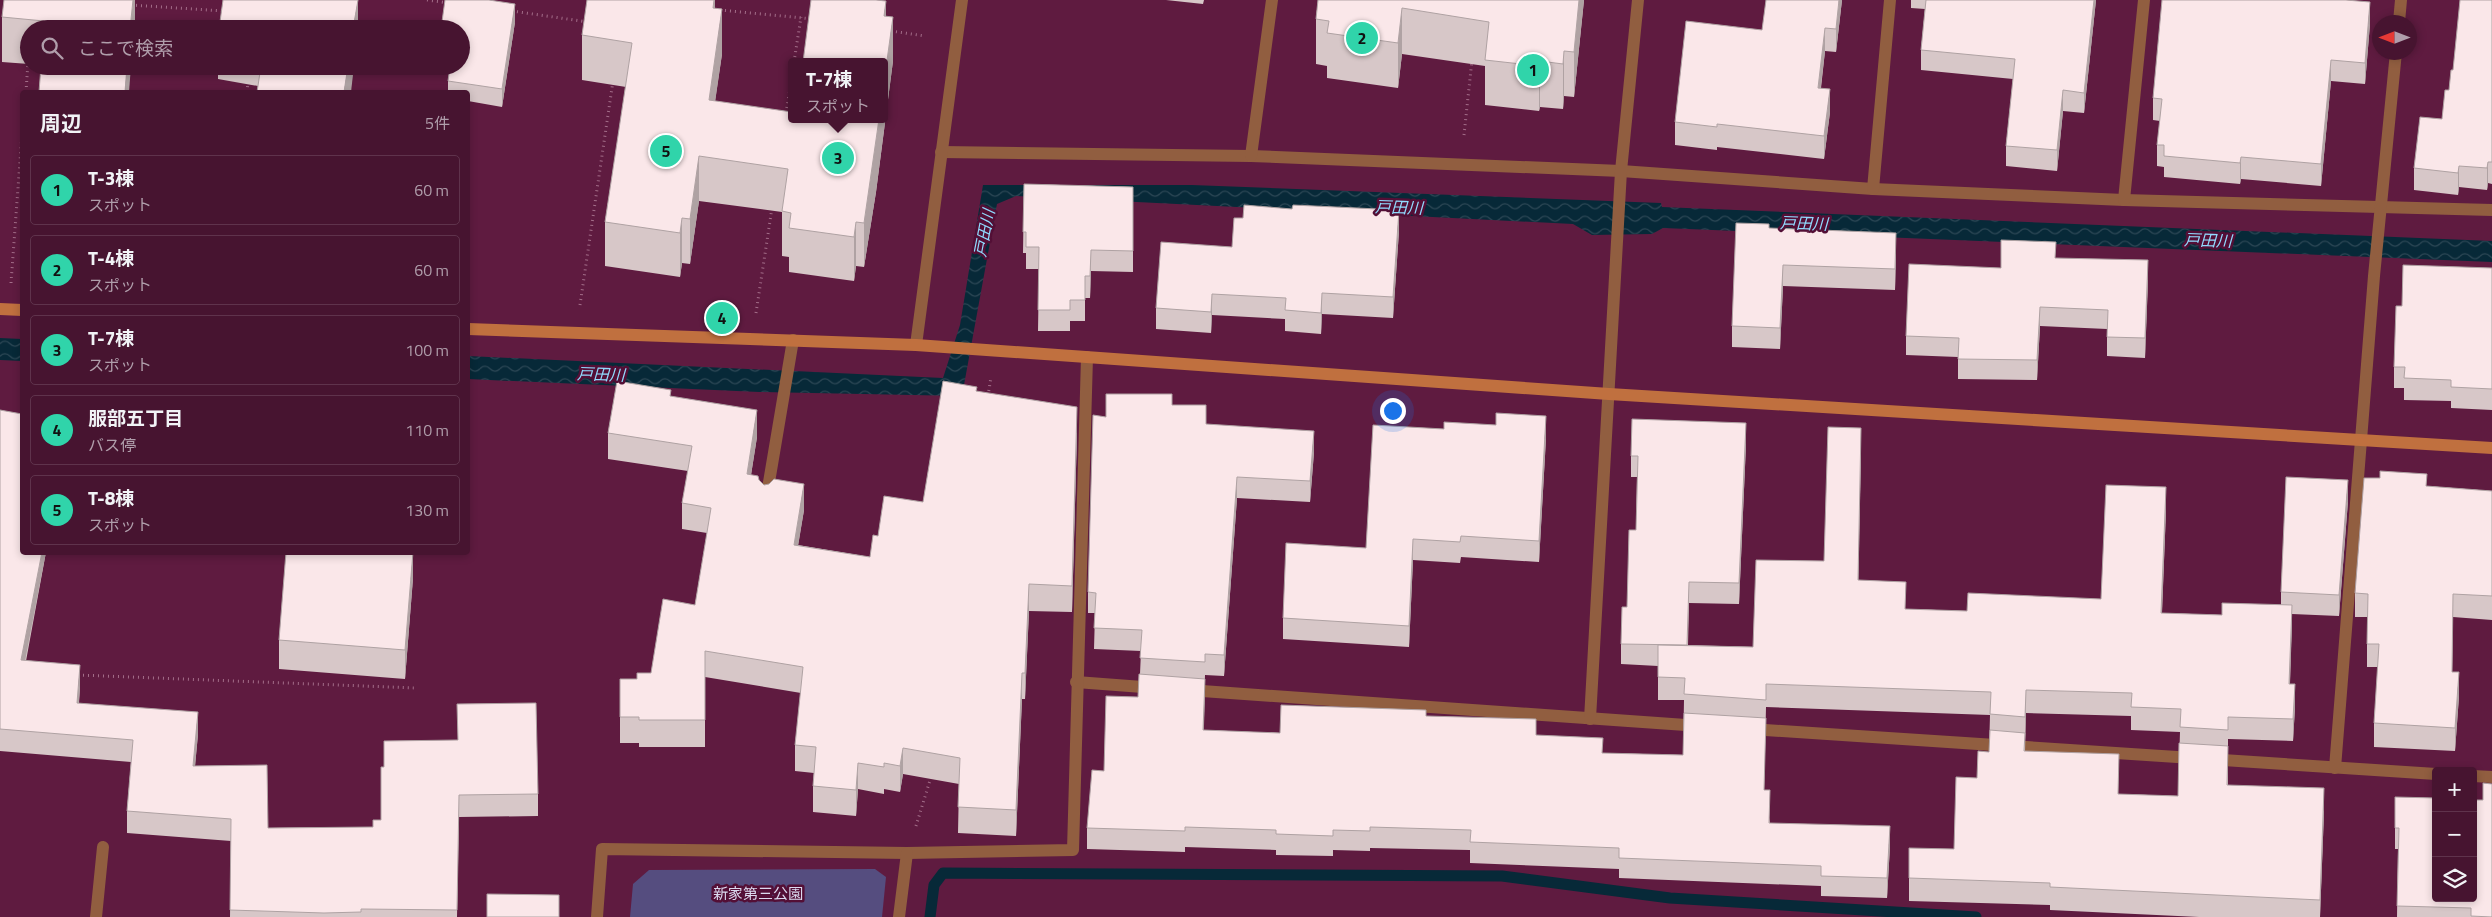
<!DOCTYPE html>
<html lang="ja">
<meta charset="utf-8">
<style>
body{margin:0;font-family:"Titillium Web","Noto Sans JP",sans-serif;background:#4e1d38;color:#f1f3f6}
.controls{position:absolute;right:15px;bottom:15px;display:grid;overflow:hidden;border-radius:5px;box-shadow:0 2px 8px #0003}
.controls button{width:45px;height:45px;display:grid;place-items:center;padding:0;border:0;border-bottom:1px solid #5f334c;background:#471430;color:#f1f3f6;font:25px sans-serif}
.compass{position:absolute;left:2372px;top:15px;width:45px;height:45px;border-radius:50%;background:#471430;box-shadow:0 2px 8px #0003;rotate:270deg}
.you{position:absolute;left:1392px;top:410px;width:18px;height:18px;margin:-12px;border:4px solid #fff;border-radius:50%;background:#1a73e8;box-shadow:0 0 0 8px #1a73e833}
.badge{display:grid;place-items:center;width:32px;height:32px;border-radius:50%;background:#30d4aa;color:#111;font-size:16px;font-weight:700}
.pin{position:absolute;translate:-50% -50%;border:2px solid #fff;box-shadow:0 1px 5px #0006}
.popup{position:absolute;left:788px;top:58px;width:100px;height:65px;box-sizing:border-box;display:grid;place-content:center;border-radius:5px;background:#471430;filter:drop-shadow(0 1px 4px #0005);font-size:16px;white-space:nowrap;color:#b09eab}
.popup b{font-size:19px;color:#f1f3f6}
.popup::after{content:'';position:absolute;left:50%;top:100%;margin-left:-10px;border:10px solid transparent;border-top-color:#471430}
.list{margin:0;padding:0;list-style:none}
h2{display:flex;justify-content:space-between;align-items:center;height:65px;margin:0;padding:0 20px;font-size:21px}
h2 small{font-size:16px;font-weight:400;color:#b09eab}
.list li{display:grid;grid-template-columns:32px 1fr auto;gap:15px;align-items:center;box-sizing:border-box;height:70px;margin:0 10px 10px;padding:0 10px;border:1px solid #5f334c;border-radius:5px}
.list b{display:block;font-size:19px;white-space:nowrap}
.list p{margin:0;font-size:16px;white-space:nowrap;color:#b09eab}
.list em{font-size:16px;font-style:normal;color:#b09eab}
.icon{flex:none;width:28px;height:28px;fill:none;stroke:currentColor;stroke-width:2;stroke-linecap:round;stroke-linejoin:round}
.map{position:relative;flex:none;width:2492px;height:917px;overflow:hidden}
.search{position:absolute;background:#471430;box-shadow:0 2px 8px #0003;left:20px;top:20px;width:450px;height:55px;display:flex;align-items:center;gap:12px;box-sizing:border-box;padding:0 18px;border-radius:28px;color:#b09eab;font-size:19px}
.panel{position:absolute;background:#471430;box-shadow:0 2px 8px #0003;left:20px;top:90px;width:450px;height:465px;border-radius:5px}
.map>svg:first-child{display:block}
.green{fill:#554d7f}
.water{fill:url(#water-waves)}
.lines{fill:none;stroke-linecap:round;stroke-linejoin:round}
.stream{stroke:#072938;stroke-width:11}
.path{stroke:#a36e89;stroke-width:3;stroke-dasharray:1 4;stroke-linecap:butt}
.lane{stroke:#915e40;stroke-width:12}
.street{stroke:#915e40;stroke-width:12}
.secondary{stroke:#c0703f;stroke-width:12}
.wall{fill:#d7c7c8;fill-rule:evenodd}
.shaded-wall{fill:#afa2a3}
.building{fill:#fae7e9;stroke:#afa2a3}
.labels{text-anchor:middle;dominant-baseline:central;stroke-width:5;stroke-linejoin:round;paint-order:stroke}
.park-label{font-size:15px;fill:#dbd9ef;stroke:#530f36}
.water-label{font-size:16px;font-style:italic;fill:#91dbfe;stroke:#530f36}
</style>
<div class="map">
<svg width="2492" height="917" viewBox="0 0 2492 917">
<defs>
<pattern id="water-waves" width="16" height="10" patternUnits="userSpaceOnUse" patternTransform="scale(1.25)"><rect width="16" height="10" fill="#072938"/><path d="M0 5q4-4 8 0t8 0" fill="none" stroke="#2c4755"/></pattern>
</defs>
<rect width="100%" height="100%" fill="#5f1b40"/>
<path class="green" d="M875 869 886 877 882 917H630L633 884 649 870Z"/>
<g class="water">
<path d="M983 185H1192L1661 203 1662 207 2492 241V262L1663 228 1652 234 1592 235 1573 224 1016 196 997 204 962 396 759 392 468 379V356L943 378 960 325Z"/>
<path d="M0 338 22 339V361L0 360Z"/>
</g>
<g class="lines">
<path class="stream" d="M930 917 934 885 943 873 1502 876 1670 898 1976 917"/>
<g class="path">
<path d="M427 0 449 3"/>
<path d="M131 5 224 11"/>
<path d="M720 10 813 19"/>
<path d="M512 11 588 22"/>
<path d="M891 31 925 36"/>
<path d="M794 62 801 17"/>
<path d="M26 92 28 62"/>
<path d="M247 92 248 82"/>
<path d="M786 113 792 77"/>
<path d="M1464 135 1472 60"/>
<path d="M11 283 22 134"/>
<path d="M580 305 613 81"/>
<path d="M756 313 772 208"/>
<path d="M988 396 991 377"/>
<path d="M78 675 416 688"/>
<path d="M916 826 931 777"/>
</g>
<path class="lane" d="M766 500 793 340"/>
<g class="street">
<path d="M2399 22 2401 0"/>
<path d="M941 152 1251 156 1621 171 1873 189 2124 200 2492 210"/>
<path d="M1251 156 1272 0"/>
<path d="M1873 189 1890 0"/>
<path d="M2124 200 2144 0"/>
<path d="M916 345 962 0"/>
<path d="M1076 682 1156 688"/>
<path d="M1188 690 1700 726"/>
<path d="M1590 719 1621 171 1638 0"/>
<path d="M1750 729 2436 774"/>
<path d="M2335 768 2374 276 2396 52"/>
<path d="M2473 776 2492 777"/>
<path d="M96 917 103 847"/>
<path d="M597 917 602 849 907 853 1073 850 1087 357"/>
<path d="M899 917 907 853"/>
</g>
<g class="secondary">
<path d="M0 309 22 310"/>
<path d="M468 329 916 345 1609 394 2492 448"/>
</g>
</g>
<g class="wall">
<path d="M135 0 134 29H29V64L2 62V17Z"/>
<path d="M715 0V8L722 54 715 101 792 119 886 16 893 61 876 192 864 267 856 266 854 281 789 272V257L782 256V212L699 201 690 264 682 263 680 277 605 266V222L626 87 582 80V35Z"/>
<path d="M1166 0H1204L1203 4Z"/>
<path d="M1318 0H1584L1574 97 1564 96 1563 109 1540 107 1539 111 1485 105V66L1402 54 1398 88 1327 78V66L1316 64V19Z"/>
<path d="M1842 0 1836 52 1825 51 1821 88 1830 112 1824 159 1717 147V150L1675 145V122Z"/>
<path d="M1911 0H2096L2084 113 2063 111 2057 171 2006 166V146L2013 79 1921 70V50L1925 9 1911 8Z"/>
<path d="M2492 0V184L2488 183 2487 190 2459 187 2458 195 2414 190V168L2442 119 2449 90Z"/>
<path d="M515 22 502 107 468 101V92H448V81Z"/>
<path d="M2370 24 2365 84 2331 81 2321 186 2241 179 2240 184 2164 177V167L2157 166V145L2160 121 2153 120V98Z"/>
<path d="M218 66H354L258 86 218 79Z"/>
<path d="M1024 184 1133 187V272L1091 271 1090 298H1085V321H1070V331H1038L1039 269H1026V253H1023Z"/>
<path d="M1243 218 1399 231 1393 318 1322 314 1321 334 1285 331V319L1212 315 1211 333 1156 329V308L1232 247Z"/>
<path d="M1769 228 1896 254 1895 290 1783 286 1780 349 1732 347V326Z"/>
<path d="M2056 258 2148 280 2145 358 2107 356V329L2040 326 2037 380 1958 379V357L1906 355V336L2001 268Z"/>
<path d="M2492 268V410L2451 408V401L2404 400V388H2394V367L2402 306Z"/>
<path d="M977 392 1077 433 1072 612 1029 611 1025 699H1022L1016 836 958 833 959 784 903 774 900 792 884 789V794L858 789 856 816 813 812V786L814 773 795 771V745L801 693 705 677V747H639V743H620V679H637L651 673 695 605 707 533 682 529V503L688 471 608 459V433L671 396 757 437 751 475 764 485 804 510 798 545 870 557 878 536 923 502Z"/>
<path d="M1172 405 1206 424 1314 452 1310 502 1237 498 1224 676 1205 675 1203 730 1280 733 1426 716 1536 735 1603 753 1683 755 1684 700H1658V666L1621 664V644L1627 607 1636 530 1637 477H1631V456L1746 444 1739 604 1689 603 1688 645 1753 647 1824 561 1861 451 1858 580 1906 609 1967 611 2101 599 2166 510 2162 613 2222 615 2281 605V592L2348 501 2339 616 2292 614 2290 684 2295 707 2293 741 2228 739V785L2324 811 2320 917H2199L2050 910V905L1909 901V878L1954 849 1977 778 1989 752 1990 715 1766 707 1764 790 1770 823 1890 846 1887 898 1821 896V886L1619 878V869L1470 863V850L1370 848V851L1333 850V856L1276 855V850L1185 847V852L1087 849V828L1104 771 1138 697 1140 674 1141 651 1094 649 1095 613H1088V592L1106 417ZM2026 713 2131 716V730L2180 732 2178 796 2119 794 2025 751Z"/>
<path d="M0 410 22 552H46L26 661 80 687 79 703 198 734 195 766 268 828 373 827 381 820V767L538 794V816L459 817 457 917H230L231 841 127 833V811L131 762 0 751Z"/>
<path d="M1546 438 1539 562 1461 557 1460 563 1413 560 1409 647 1283 639V618L1366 548Z"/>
<path d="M2427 486 2492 491V620L2453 617 2452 672 2459 696 2455 751 2374 747V723L2378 667H2367V617H2355V593Z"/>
<path d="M413 578 405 679 279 669V640Z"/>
<path d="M2395 797 2473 898 2492 917H2397L2398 849H2395Z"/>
</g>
<g class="shaded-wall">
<path d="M133 0H135V21L134 29H130Z"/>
<path d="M358 0V29H353Z"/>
<path d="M714 0H715V37L713 8Z"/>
<path d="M1579 0H1584L1574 97V52Z"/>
<path d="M1839 0H1842L1836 52V29Z"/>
<path d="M2094 0H2096L2084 113V93Z"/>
<path d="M886 1V46L884 16Z"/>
<path d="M2370 2V24L2365 84V63Z"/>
<path d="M515 4V22L502 107V89Z"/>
<path d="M1402 8V54L1398 88V43Z"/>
<path d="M722 9V54L709 144V100Z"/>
<path d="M893 17V61L876 192 864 267V223L879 119H884V82Z"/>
<path d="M1825 28V51L1818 111V88Z"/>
<path d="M1564 51V96L1563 109V64Z"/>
<path d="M2331 60V81L2321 186V164Z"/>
<path d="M1540 61V107L1539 111V66Z"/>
<path d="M127 66H131L129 92H125Z"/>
<path d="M348 66H354L351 92H344Z"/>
<path d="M1830 89V112L1824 159V136Z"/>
<path d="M2063 90V111L2057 171V150Z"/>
<path d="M699 156V201L690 264V219Z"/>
<path d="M2241 157V179L2240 184V163Z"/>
<path d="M2488 162V183L2487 190V168Z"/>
<path d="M2459 166V187L2458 195V173Z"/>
<path d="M1399 210V231L1393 318V297Z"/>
<path d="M682 218V263L680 277V233Z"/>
<path d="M856 222V266L854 281V237Z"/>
<path d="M1896 233V254L1895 290V269Z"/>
<path d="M1091 250V271L1090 298V276Z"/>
<path d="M2148 260V280L2145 358V338Z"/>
<path d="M1783 265V286L1780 349V328Z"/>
<path d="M1322 293V314L1321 334V313Z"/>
<path d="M1212 294V315L1211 333V312Z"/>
<path d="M2040 307V326L2037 380V360Z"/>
<path d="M1077 407V433L1072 612V586Z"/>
<path d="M757 410V437L747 500V474Z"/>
<path d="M1546 416V438L1539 562V541Z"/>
<path d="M1746 423V444L1739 604V583Z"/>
<path d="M1861 428V451L1858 603V580Z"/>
<path d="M1314 431V452L1310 502V481Z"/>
<path d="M1237 477V498L1224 676V655Z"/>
<path d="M2348 480V501L2339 616V595Z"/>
<path d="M804 484V510L794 571V545Z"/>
<path d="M2166 487V510L2161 635V613Z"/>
<path d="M1413 539V560L1409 647V626Z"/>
<path d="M42 552H46L21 682V660Z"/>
<path d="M413 552V578L405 679V650Z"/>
<path d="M1029 584V611L1025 699V673Z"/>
<path d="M2292 605V627L2289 707V684Z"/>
<path d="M80 665V687L77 725V703Z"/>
<path d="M2459 672V696L2455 751V728Z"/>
<path d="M1022 673V699L1016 836V810Z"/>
<path d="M1205 679V699L1203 751V730Z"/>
<path d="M2295 684V707L2293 741V719Z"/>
<path d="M2026 690V713L2025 739V717Z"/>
<path d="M198 712V734L193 788V766Z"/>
<path d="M903 748V774L900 792V766Z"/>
<path d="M858 763V789L856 816V790Z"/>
<path d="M2324 788V811L2320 917V900Z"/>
<path d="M1890 826V846L1887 898V878Z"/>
</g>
<g class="building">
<path d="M4 0H133L130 29H43L44 21 2 17Z"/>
<path d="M223 0H358L353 29H219Z"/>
<path d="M445 0H489L515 4 502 89 448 81 450 66H461V29H441Z"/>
<path d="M587 0H714L713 8 722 9 709 100 792 112V119H879L864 223 856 222 854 237 789 228 791 213 782 211 788 169 699 156 690 219 682 218 680 233 605 222 632 43 582 35Z"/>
<path d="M811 0H876L886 1 884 16 893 17 884 82V62H803Z"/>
<path d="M1318 0H1579L1574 52 1564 51 1563 64 1540 61 1539 66 1485 60 1489 22 1402 8 1398 43 1327 33 1329 21 1316 19Z"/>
<path d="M1766 0H1839L1836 29 1825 28 1818 88 1830 89 1824 136 1717 124V127L1675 122 1686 21 1762 30Z"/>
<path d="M1926 0H2094L2084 93 2063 90 2057 150 2006 146 2015 59 1921 50Z"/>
<path d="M2162 0H2346L2370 2 2365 63 2331 60 2321 164 2241 157 2240 163 2164 156V145H2157L2162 99 2153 98Z"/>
<path d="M2460 0H2492V162H2488L2487 168 2459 166 2458 173 2414 168 2420 117 2442 119 2445 90H2449L2451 70H2453Z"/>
<path d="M41 66H127L125 92H39Z"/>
<path d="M261 66H348L344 92H257Z"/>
<path d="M1024 184 1133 187V251L1091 250 1090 276H1085V300H1070V310H1038L1039 247H1026V232H1023Z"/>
<path d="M1244 205 1292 209 1293 205 1399 210 1393 297 1322 293 1321 313 1285 310 1286 298 1212 294 1211 312 1156 308 1161 242 1232 247 1234 218H1243Z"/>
<path d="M1736 223 1769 224V228L1896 233 1895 269 1783 265 1780 328 1732 326Z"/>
<path d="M2001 240 2056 242 2055 258 2148 260 2145 338 2107 337 2108 310 2040 307 2037 360 1958 359 1959 338 1906 336 1909 264 2001 268Z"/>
<path d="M2403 265 2492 268V389L2451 387V380L2404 378 2405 367H2394L2396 306H2402Z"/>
<path d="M617 381 671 390 670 396 757 410 747 474 758 476 759 480 764 485 769 484 774 479 804 484 794 545 870 557 873 535 878 536 884 496 923 502 943 381 977 387 976 391 1077 407 1072 586 1029 584 1025 673H1022L1016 810 958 807 960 758 903 748 900 766 884 763V767L858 763 856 790 813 786 816 747 795 745 803 667 705 651V720H639V717H620V679H637V673H651L663 599 695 605 711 508 682 503 692 446 608 433Z"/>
<path d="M1106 394H1172V405H1206V424L1314 431 1310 481 1237 477 1224 655 1205 654V662L1140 658 1142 630 1094 628 1096 593 1088 592 1093 415 1106 417Z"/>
<path d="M0 410 22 414V552H42L21 660 80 665 77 703 198 712 193 766 267 765 268 828 373 827V820H381V767H384V741L458 740 457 704 536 703 538 794 459 795 457 910 361 909V912L324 913 230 910 231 819 127 811 133 740 0 729Z"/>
<path d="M1496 413 1546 416 1539 541 1461 536 1460 542 1413 539 1409 626 1283 618 1286 543 1366 548 1373 425 1444 429V422L1496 425Z"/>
<path d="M1632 419 1746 423 1739 583 1689 582 1687 645 1621 644 1622 607H1627L1629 530H1636L1638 456H1631Z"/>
<path d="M1828 427 1861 428 1858 580 1906 582 1905 609 1967 611 1968 593 2101 599 2106 485 2166 487 2161 613 2222 615V603L2292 605 2289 684H2295L2293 719 2228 717V730L2180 727 2181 709 2131 707 2132 693 2026 690 2025 717 1990 714 1991 692 1766 684V700L1684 694 1685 678 1658 677V645L1753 647 1756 560 1824 561Z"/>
<path d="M2380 471 2427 474 2426 486 2492 491V596L2453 594 2452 672H2459L2455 728 2374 723 2379 644H2367L2368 594 2355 593 2364 478H2380Z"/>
<path d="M2286 477 2348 480 2339 595 2281 592Z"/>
<path d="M286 552H413L405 650 279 640Z"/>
<path d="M1139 674 1205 679 1203 730 1280 733 1281 705 1426 710V716L1536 719V735L1603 738 1602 753 1683 755 1684 713 1766 718 1764 790H1770L1769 823 1890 826 1887 878 1821 876V866L1619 858V848L1470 842 1471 830 1370 827V831L1333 830V836L1276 834V830L1185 827V831L1087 828 1092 770 1104 771 1106 696 1138 697Z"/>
<path d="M1990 730 2025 733 2024 751 2119 754 2118 794 2178 796 2179 743 2228 746 2227 785 2324 788 2320 900 2050 887V883L1909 878V848L1954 849 1956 777 1977 778 1978 751 1989 752Z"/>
<path d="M2483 783 2492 784V917L2471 916V908L2397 906 2399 828H2395V797L2436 798V898H2473V800H2483Z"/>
<path d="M487 894 559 895V917H487Z"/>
</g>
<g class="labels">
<g class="park-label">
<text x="758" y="893">新家第三公園</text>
</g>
<g class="water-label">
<text transform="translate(1399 207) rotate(2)">戸田川</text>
<text transform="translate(1804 223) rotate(2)">戸田川</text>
<text transform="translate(984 233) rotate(-79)">戸田川</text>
<text transform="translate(2208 240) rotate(2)">戸田川</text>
<text transform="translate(601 374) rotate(2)">戸田川</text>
</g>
</g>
</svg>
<div class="controls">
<button>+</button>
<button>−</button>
<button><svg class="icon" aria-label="layers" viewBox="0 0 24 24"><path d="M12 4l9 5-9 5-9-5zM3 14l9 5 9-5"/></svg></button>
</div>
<svg class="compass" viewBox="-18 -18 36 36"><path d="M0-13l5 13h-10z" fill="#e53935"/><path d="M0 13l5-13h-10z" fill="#b09eab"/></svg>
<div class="you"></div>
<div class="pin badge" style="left:1533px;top:70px">1</div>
<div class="pin badge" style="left:1362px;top:38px">2</div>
<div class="pin badge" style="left:838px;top:158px">3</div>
<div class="popup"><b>T-7棟</b>スポット</div>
<div class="pin badge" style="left:722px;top:318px">4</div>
<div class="pin badge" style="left:666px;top:151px">5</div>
<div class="search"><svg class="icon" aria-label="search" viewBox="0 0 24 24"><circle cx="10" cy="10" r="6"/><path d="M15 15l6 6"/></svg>ここで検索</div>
<section class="panel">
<h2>周辺<small>5件</small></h2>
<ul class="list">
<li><span class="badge">1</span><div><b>T-3棟</b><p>スポット</p></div><em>60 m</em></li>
<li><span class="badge">2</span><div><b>T-4棟</b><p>スポット</p></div><em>60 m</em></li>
<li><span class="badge">3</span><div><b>T-7棟</b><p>スポット</p></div><em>100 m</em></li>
<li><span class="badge">4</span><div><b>服部五丁目</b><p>バス停</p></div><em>110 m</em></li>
<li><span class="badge">5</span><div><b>T-8棟</b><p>スポット</p></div><em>130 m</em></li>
</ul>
</section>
</div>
